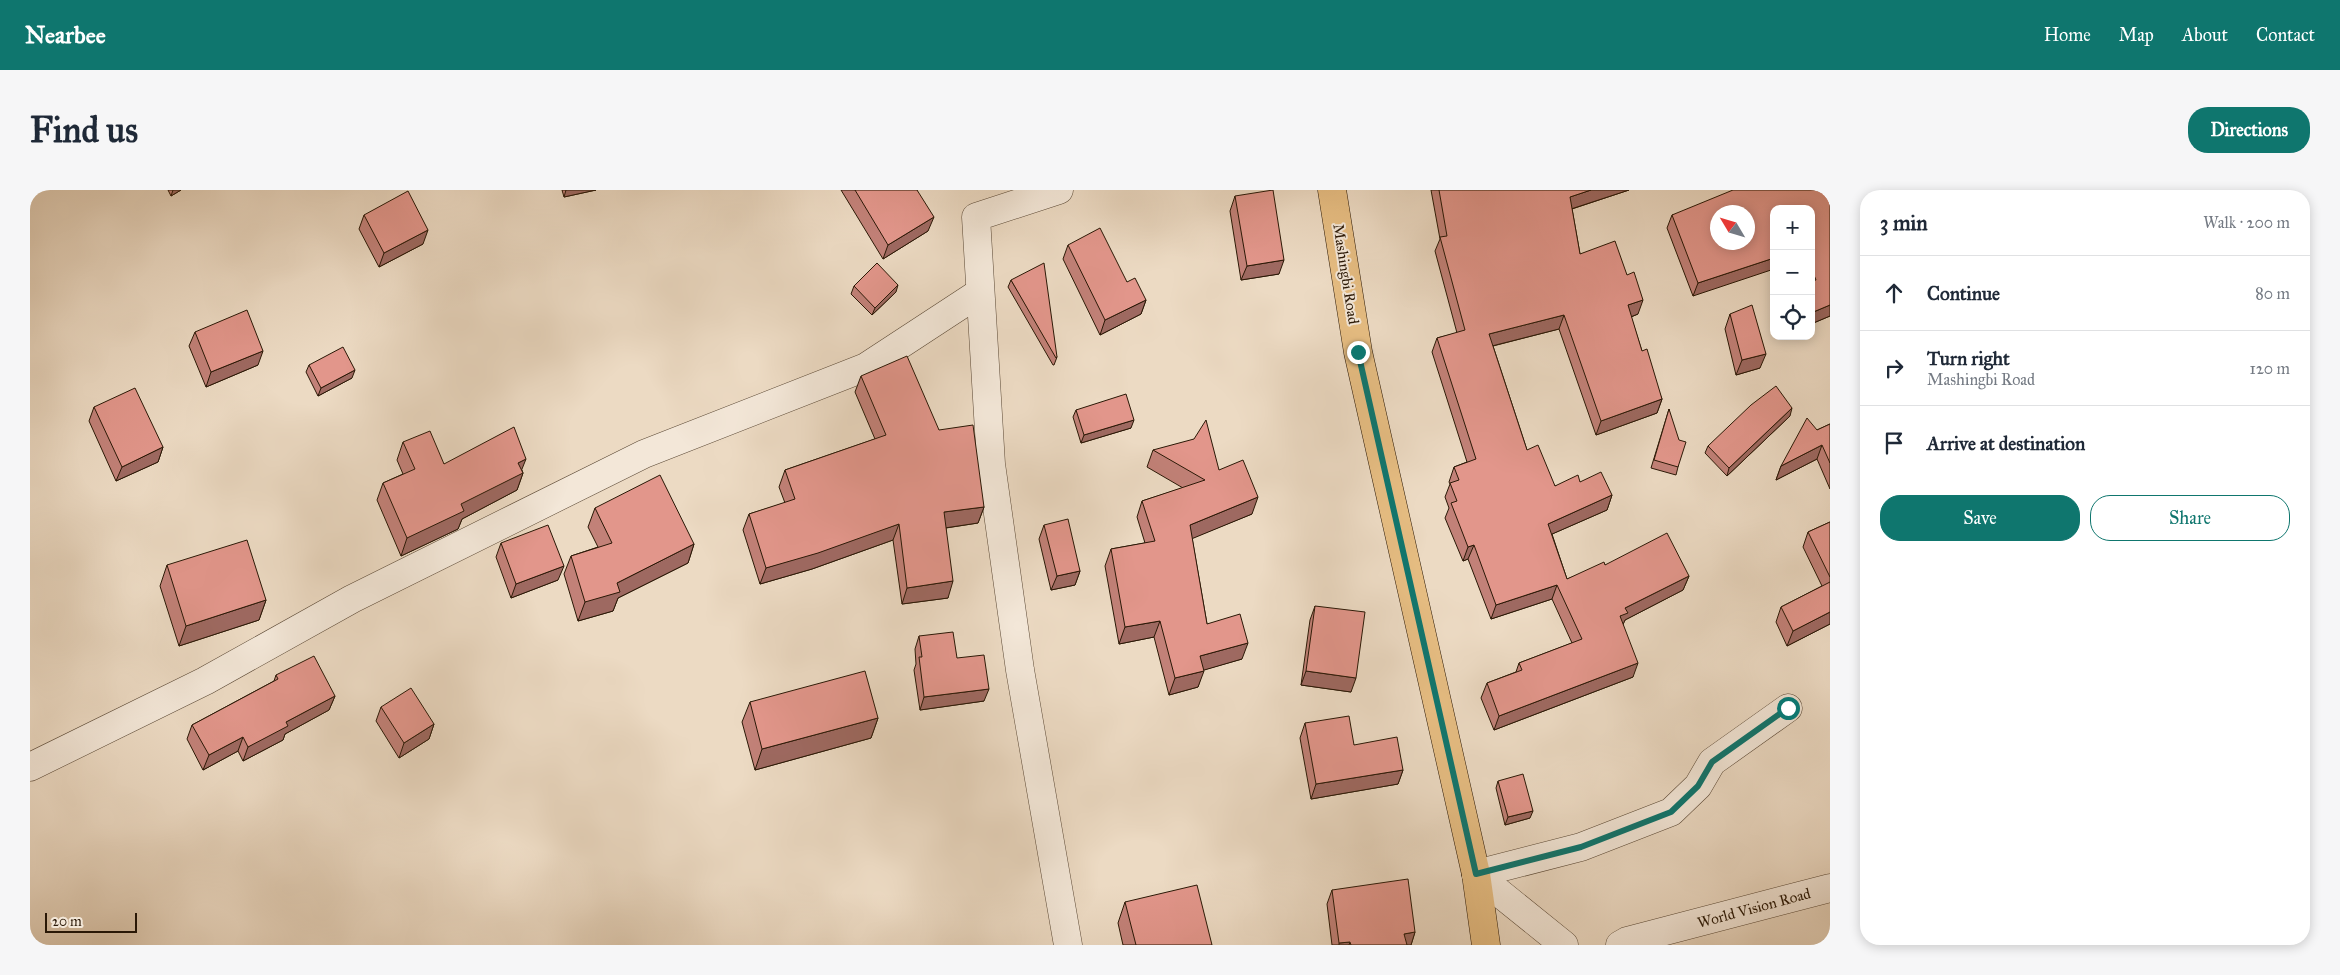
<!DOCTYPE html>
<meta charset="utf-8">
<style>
body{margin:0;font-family:"IM FELL Great Primer",serif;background:#f6f6f7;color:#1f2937}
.controls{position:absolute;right:15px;top:15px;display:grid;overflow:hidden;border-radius:10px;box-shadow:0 2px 12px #0003}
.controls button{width:45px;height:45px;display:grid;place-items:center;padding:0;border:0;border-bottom:1px solid #e0e1e3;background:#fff;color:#1f2937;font:25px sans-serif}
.compass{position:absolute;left:1680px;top:15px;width:45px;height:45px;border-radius:50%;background:#fff;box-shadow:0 2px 12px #0003;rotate:308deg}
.scale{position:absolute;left:15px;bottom:12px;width:92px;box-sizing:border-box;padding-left:5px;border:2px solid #2a1806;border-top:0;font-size:14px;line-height:18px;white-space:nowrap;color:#2a1806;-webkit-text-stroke:4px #f3e7d8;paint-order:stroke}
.stop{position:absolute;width:15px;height:15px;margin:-11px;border:4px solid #0f766e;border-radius:50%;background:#fff}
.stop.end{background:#0f766e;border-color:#fff;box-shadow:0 1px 5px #0008}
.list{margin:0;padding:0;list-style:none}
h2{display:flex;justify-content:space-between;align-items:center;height:65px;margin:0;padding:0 20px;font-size:21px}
h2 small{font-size:16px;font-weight:400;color:#747a83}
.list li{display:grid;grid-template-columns:32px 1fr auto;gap:15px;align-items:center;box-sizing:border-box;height:75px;padding:0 20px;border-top:1px solid #e0e1e3}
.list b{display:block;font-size:19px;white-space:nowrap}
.list p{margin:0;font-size:16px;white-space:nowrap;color:#747a83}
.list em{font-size:16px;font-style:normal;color:#747a83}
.actions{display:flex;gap:10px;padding:15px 20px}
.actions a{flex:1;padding:11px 0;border:1px solid #0f766e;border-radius:20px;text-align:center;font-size:18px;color:#0f766e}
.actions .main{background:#0f766e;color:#fff}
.icon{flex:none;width:28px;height:28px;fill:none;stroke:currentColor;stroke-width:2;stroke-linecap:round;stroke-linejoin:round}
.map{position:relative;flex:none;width:1800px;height:755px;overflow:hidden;border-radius:20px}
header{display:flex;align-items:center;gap:30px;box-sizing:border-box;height:70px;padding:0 25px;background:#0f766e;color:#fff}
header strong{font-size:24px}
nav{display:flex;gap:28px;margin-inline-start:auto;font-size:18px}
.intro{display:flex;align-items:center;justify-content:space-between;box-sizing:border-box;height:120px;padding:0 30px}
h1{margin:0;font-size:35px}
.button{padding:12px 22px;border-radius:20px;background:#0f766e;color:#fff;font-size:18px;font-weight:700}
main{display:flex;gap:30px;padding:0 30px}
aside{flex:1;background:#fff;border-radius:20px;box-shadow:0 2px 12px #0003}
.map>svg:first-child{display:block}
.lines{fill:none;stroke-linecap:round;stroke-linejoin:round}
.minor-casing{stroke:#5a4835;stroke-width:29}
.major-casing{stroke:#2a1806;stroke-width:29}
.minor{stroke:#f3e7d8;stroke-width:28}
.major{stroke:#e6bd82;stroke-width:28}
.wall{fill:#c28178;stroke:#2a1806}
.shaded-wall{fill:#9e6961;stroke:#2a1806}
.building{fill:#e2968b;stroke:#2a1806;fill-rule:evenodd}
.route{stroke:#0f766e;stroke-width:6}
.labels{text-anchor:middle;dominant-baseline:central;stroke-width:4;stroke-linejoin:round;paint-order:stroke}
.street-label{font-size:15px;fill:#2a1806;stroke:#f3e7d8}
</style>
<header>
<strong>Nearbee</strong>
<nav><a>Home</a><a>Map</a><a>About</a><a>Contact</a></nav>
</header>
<div class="intro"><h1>Find us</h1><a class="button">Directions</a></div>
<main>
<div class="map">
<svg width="1800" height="755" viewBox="0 0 1800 755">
<rect width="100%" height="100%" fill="#ecdac3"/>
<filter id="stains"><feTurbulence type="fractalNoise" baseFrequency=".004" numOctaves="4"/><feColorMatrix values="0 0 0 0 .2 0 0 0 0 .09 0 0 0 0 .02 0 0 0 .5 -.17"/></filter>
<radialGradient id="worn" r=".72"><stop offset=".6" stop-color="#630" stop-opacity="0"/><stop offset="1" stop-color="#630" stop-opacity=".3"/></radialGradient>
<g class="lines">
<g class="minor-casing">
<g id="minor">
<path d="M1029 0 946 27 961 274 990 480 1038 755"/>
<path d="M0 577 175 491 322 409 614 264 836 177 949 103"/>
<path d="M1446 684 1551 657 1641 622 1668 596 1682 572 1758 518"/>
<path d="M1446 684 1534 755"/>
<path d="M1590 755 1597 751 1800 698"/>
</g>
</g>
<g class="major-casing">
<path id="major" d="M1302 0 1328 162 1446 684 1456 755"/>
</g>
<use href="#minor" class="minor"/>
<use href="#major" class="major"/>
</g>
<g class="wall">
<path d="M138 0H151L141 6Z"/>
<path d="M532 0H566L534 7Z"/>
<path d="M811 0H887L898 41 853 69Z"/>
<path d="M1401 0H1599L1542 19 1550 64 1608 124 1601 127 1612 161 1632 209 1627 223 1566 245 1529 139 1463 156 1497 260 1525 296 1550 292 1582 305 1577 320 1522 344 1537 389 1575 375 1659 386 1653 400 1595 430 1593 434 1603 487 1464 540 1451 508 1457 493 1486 482 1489 473 1542 453 1522 409 1461 429 1438 369 1433 371 1415 328 1419 318 1415 307 1420 294 1419 292 1424 277 1437 272 1402 162 1407 148 1427 143 1405 61 1410 49Z"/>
<path d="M1800 0V126L1781 134V19L1663 106 1637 38 1642 25Z"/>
<path d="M1205 6 1249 84 1211 90 1200 21Z"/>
<path d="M334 25 393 54 349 77 329 39Z"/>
<path d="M1038 55 1097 92 1116 110 1111 124 1070 145 1033 69Z"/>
<path d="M981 90 1027 167 1024 175H1023L978 97Z"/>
<path d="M824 96 866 102 842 125 821 104Z"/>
<path d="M1700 124 1730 178 1706 185 1695 139Z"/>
<path d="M165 142 228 175 176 197 159 156Z"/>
<path d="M279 175 322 188 288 206 276 182Z"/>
<path d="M831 186 909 240 954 317 948 333 916 338 918 408 872 414 863 350 782 379 730 394 713 340 719 324 755 313 749 297 755 280 845 249 825 202Z"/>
<path d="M64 217 133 257 128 272 86 291 59 231Z"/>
<path d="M1639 219 1648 277 1646 285 1621 278Z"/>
<path d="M1046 220 1101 238 1051 253 1043 227Z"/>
<path d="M1760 226 1697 286 1675 263 1678 256Z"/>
<path d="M1800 234V299L1787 269 1746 290 1751 276 1787 240Z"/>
<path d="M373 252 414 274 492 280 493 283 487 300 432 329 428 339 371 366 347 310 353 293 373 284 367 270Z"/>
<path d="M1123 260 1189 280 1222 324 1162 348 1177 434 1212 469 1173 480 1168 497 1139 505 1124 447 1089 454 1075 376 1081 359 1115 353 1107 327 1112 311 1153 298 1117 277Z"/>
<path d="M565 318 664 354 658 373 588 408 583 421 548 431 534 384 541 366 568 357 558 337Z"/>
<path d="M1800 332V434L1757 456 1746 432 1751 417 1792 396 1773 357 1778 342Z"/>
<path d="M1014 335 1050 381 1045 395 1021 400 1009 349Z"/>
<path d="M471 353 528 390 481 408 466 367Z"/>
<path d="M137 375 236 410 229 430 149 456 130 396Z"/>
<path d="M1285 416 1321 502 1271 495 1280 430Z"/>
<path d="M889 446 927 468 954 511 890 520 884 480 886 474 885 459Z"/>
<path d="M246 485 305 506 299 520 255 544 253 550 213 571 208 561 173 580 157 549 162 535 244 491Z"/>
<path d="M720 512 848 528 841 548 725 580 712 532Z"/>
<path d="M351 517 404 534 399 549 369 568 346 531Z"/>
<path d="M1275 533 1324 555 1373 580 1368 594 1281 609 1270 548Z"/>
<path d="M1468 591 1500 628 1475 635 1466 598Z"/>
<path d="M1302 700 1385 742 1381 755H1302L1297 714Z"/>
<path d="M1095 712 1182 755H1093L1088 733Z"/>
</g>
<g class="shaded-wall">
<path d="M143 0H151L141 6Z"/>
<path d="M536 0H566L534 7Z"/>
<path d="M1561 0H1599L1535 21 1540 7Z"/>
<path d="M904 27 898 41 853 69 858 55Z"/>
<path d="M398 40 393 54 349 77 354 63Z"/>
<path d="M1744 68V79L1663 106 1668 93Z"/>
<path d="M1254 70 1249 84 1211 90 1217 76Z"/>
<path d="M868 95 866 102 842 125 845 118Z"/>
<path d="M1116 110 1111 124 1070 145 1075 130Z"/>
<path d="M1613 110 1608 124 1593 130 1598 115Z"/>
<path d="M1800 115V126L1781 134V123Z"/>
<path d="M1534 125 1529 139 1454 158 1459 144Z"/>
<path d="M233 161 228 175 176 197 181 182Z"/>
<path d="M1736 164 1730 178 1706 185 1712 170Z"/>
<path d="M325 180 322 188 288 206 291 198Z"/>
<path d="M1632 209 1627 223 1566 245 1571 231Z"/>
<path d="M1762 218 1760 226 1697 286 1699 278Z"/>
<path d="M1104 230 1101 238 1051 253 1054 245Z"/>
<path d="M1792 255 1787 269 1746 290 1751 276Z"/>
<path d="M133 257 128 272 86 291 92 277Z"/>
<path d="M496 269 490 284 493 283 487 300 432 329 428 339 371 366 377 348 488 273Z"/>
<path d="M1582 305 1577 320 1513 348 1518 334Z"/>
<path d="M1228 307 1222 324 1154 352 1160 335Z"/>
<path d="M954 317 948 333 908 339 914 322Z"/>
<path d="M869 334 863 350 782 379 730 394 736 378Z"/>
<path d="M664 354 658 373 588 408 583 421 548 431 555 412 587 393Z"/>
<path d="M1444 355 1438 369 1433 371 1438 357Z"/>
<path d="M534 376 528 390 481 408 486 394Z"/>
<path d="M1050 381 1045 395 1021 400 1027 386Z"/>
<path d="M1659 386 1653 400 1595 430 1592 437 1590 426 1595 418Z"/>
<path d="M923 391 918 408 872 414 877 398Z"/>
<path d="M1527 395 1522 409 1461 429 1466 415Z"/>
<path d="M236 410 229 430 149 456 156 436Z"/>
<path d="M1800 422V434L1757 456 1763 441Z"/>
<path d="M1130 431 1124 447 1089 454 1095 437Z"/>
<path d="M1218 453 1212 469 1164 483 1170 466Z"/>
<path d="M1608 473 1603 487 1464 540 1469 526Z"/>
<path d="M1174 481 1168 497 1139 505 1145 488Z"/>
<path d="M1276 481 1326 488 1321 502 1271 495Z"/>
<path d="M959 499 954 511 890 520 894 507Z"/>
<path d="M305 506 299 520 255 544 253 550 213 571 218 557 256 532Z"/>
<path d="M848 528 841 548 725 580 732 559Z"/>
<path d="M404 534 399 549 369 568 374 553Z"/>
<path d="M213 547 208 561 173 580 179 565Z"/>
<path d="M1373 580 1368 594 1281 609 1286 594Z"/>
<path d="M1503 621 1500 628 1475 635 1478 627Z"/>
<path d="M1385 742 1381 755H1370L1374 744Z"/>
<path d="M1320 752 1319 755H1309V753Z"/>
</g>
<g class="building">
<path d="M825 0H887L904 27 858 55Z"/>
<path d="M1243 0 1254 70 1217 76 1205 6Z"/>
<path d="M1409 0H1561L1540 7 1550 64 1585 51 1597 85 1604 82 1613 110 1598 115 1612 161 1617 159 1632 209 1571 231 1534 125 1459 144 1497 260 1508 255 1525 296 1548 285 1550 292 1571 282 1582 305 1518 334 1537 389 1574 372 1575 375 1637 343 1659 386 1595 418 1598 423 1590 426 1608 473 1469 526 1457 493 1492 480 1489 473 1552 449 1527 395 1466 415 1444 355 1438 357 1421 313 1427 311 1420 293 1429 290 1424 277 1446 269 1407 148 1435 140 1410 47 1417 46Z"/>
<path d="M1703 0H1800V7L1799 8 1800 11V115L1781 123V91L1786 90 1781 78V19H1744V68L1668 93 1642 25ZM1688 22H1718V52H1688Z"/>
<path d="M378 1 398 40 354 63 334 25Z"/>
<path d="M1070 38 1097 92 1105 88 1116 110 1075 130 1038 55Z"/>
<path d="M847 73 868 95 845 118 824 96Z"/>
<path d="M1014 73 1027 167 1026 168 981 90Z"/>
<path d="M1722 115 1736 164 1712 170 1700 124Z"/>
<path d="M217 120 233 161 181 182 165 142Z"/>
<path d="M313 157 325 180 291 198 279 175Z"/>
<path d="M877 166 909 240 943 235 954 317 914 322 923 391 877 398 869 334 788 363 736 378 719 324 765 309 755 280 856 245 831 186Z"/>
<path d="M1746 196 1762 218 1699 278 1678 256 1721 215Z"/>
<path d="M105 198 133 257 92 277 64 217Z"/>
<path d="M1096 204 1104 230 1054 245 1046 220Z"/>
<path d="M1639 219 1649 250 1656 252 1648 277 1624 270Z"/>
<path d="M1777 228 1787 240 1800 234V273L1792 255 1751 276Z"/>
<path d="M1176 230 1189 280 1213 270 1228 307 1160 335 1177 434 1210 424 1218 453 1170 466 1174 481 1145 488 1130 431 1095 437 1081 359 1125 351 1112 311 1175 290 1123 260 1164 249Z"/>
<path d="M484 237 496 269 488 273 493 283 431 314 434 321 377 348 353 293 385 279 373 252 400 241 414 274Z"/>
<path d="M630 285 664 354 587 393 590 402 555 412 541 366 582 353 565 318Z"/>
<path d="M1038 329 1050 381 1027 386 1014 335Z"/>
<path d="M1800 332V387L1778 342Z"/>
<path d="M518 335 534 376 486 394 471 353Z"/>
<path d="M217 350 236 410 156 436 137 375Z"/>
<path d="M1800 392V422L1763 441 1751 417Z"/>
<path d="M1285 416 1335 422 1326 488 1276 481Z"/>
<path d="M923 442 927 468 954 465 959 499 894 507 889 467H892L889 446Z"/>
<path d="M284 466 305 506 256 532 258 536 218 557 213 547 179 565 162 535 248 489 246 485Z"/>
<path d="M835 481 848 528 732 559 720 512Z"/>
<path d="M381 498 404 534 374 553 351 517Z"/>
<path d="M1319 526 1324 555 1367 547 1373 580 1286 594 1275 533Z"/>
<path d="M1493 584 1503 621 1478 627 1468 591Z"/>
<path d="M1378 689 1385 742 1374 744 1377 755H1321L1320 752 1309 753 1302 700Z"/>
<path d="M1167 695 1182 755H1106L1095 712Z"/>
</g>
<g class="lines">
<path class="route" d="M1328 162 1446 684 1551 657 1641 622 1668 596 1682 572 1758 518"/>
</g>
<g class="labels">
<g class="street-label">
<text transform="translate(1316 84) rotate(81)">Mashingbi Road</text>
<text transform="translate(1724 718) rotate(-15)">World Vision Road</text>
</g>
</g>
<rect width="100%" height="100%" filter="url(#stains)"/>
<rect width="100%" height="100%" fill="url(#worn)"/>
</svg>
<div class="controls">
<button>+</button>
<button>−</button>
<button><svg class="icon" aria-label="locate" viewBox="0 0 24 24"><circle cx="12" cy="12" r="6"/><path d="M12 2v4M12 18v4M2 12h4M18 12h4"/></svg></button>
</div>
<svg class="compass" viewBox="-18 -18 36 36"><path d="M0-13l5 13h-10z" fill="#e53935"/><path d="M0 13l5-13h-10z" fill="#747a83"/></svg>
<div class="scale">20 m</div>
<div class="stop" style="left:1758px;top:518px"></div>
<div class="stop end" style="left:1328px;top:162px"></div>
</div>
<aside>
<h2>3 min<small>Walk · 200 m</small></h2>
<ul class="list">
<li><svg class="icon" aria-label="ahead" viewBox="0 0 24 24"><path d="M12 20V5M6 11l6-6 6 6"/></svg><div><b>Continue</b></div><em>80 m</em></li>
<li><svg class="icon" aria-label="right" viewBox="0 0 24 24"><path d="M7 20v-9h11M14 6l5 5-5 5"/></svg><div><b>Turn right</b><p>Mashingbi Road</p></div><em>120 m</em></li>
<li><svg class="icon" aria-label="arrive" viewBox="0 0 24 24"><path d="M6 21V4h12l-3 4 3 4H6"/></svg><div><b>Arrive at destination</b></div></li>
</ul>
<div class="actions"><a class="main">Save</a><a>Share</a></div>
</aside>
</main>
